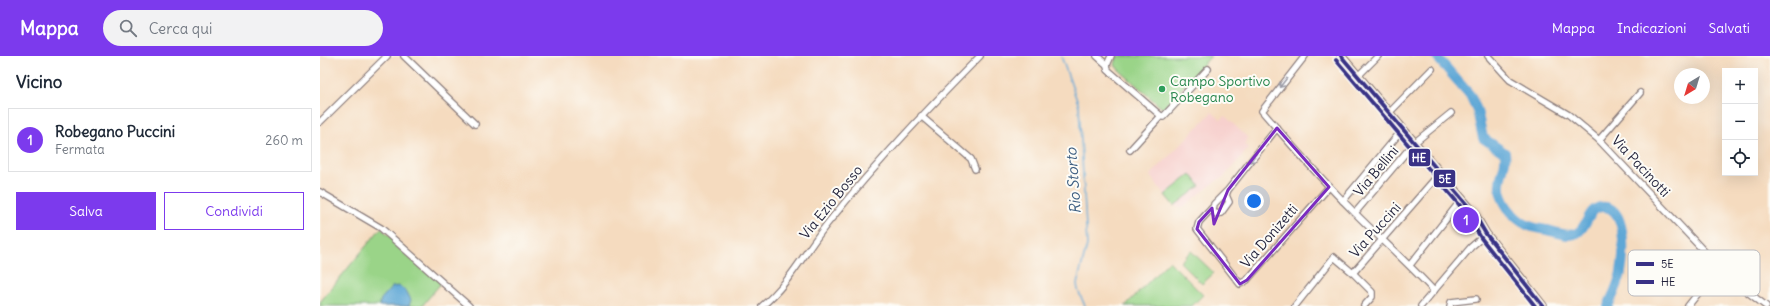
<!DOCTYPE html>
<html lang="it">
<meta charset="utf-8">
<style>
body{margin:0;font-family:Delius,sans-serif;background:#f2f2f3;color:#1f2937}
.controls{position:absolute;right:12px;top:12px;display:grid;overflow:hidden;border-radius:0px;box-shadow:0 4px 16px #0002}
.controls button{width:36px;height:36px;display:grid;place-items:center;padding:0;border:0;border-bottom:1px solid #e0e1e3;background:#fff;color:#1f2937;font:20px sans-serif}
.compass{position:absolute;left:1354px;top:12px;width:36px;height:36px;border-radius:50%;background:#fff;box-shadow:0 4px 16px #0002;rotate:218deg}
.you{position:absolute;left:934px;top:145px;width:14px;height:14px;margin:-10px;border:3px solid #fff;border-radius:50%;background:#1a73e8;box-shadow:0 0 0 6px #1a73e833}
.badge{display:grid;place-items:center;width:26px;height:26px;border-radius:50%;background:#7c3aed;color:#fff;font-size:13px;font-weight:700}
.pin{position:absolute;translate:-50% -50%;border:2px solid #fff;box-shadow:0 1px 4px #0006}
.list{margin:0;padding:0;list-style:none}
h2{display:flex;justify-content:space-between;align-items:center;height:52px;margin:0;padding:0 16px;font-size:17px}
h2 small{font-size:13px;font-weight:400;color:#747a83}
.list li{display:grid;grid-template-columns:26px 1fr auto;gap:12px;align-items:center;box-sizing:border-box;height:64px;margin:0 8px 8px;padding:0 8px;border:1px solid #e0e1e3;border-radius:0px}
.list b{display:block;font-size:15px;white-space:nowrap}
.list p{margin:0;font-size:13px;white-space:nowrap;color:#747a83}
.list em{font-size:13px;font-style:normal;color:#747a83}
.actions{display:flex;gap:8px;padding:12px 16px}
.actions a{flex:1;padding:9px 0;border:1px solid #7c3aed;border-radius:0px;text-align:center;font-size:14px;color:#7c3aed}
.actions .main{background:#7c3aed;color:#fff}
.icon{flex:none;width:22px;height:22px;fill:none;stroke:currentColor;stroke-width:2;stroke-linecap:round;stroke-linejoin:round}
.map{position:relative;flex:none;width:1450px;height:250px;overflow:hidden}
header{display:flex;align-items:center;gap:24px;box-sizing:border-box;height:56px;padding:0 20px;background:#7c3aed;color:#fff}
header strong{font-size:19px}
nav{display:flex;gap:22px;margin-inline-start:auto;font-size:14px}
.search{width:280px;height:36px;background:#f2f2f3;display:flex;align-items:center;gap:10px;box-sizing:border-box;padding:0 14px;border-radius:22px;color:#747a83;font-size:15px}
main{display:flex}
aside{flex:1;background:#fff}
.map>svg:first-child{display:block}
.built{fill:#f7d0cd}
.green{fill:#9ad488;stroke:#5e7b62}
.water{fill:#5fa7d6;stroke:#406488}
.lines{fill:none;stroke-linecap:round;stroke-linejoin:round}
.stream{stroke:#5fa7d6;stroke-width:1.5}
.river{stroke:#5fa7d6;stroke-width:10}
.minor-casing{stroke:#8c7e7d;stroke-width:8}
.secondary-casing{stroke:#8c7e7d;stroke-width:10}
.minor{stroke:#fff;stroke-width:5.5}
.secondary{stroke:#fde5c5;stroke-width:8}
.bus-1-casing{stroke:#fdfcf7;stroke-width:7}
.bus-2-casing{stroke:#fdfcf7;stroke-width:7}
.bus-1{stroke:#393185;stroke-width:4}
.bus-2{stroke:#393185;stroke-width:4}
.oneway{stroke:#9c9ca7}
.marked{fill:none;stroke:#7b2cbf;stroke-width:3;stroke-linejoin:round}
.leisure-dot{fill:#2e9e5b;stroke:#fdfcf7;stroke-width:1.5}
.labels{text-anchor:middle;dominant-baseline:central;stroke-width:4;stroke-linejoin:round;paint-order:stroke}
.leisure-label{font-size:14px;fill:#27864d;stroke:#fdfcf7;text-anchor:start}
.street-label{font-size:14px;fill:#22223b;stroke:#fdfcf7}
.water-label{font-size:15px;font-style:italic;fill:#3d5e81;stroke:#fdfcf7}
.key{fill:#fdfcf7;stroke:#bbbbbf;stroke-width:1}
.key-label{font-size:11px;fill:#22223b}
.line-badge{stroke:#fdfcf7;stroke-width:1.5}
.badge-label{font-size:11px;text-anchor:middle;font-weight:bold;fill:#fff}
</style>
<header>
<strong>Mappa</strong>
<div class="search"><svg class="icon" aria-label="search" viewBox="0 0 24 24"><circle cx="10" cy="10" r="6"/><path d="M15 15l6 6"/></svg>Cerca qui</div>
<nav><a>Mappa</a><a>Indicazioni</a><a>Salvati</a></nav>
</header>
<main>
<aside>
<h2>Vicino<small></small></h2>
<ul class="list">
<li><span class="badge">1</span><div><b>Robegano Puccini</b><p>Fermata</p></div><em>260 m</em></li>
</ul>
<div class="actions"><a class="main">Salva</a><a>Condividi</a></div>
</aside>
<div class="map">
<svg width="1450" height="250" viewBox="0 0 1450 250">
<rect width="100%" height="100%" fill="#fdfcf7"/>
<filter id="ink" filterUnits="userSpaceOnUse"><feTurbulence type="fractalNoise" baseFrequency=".025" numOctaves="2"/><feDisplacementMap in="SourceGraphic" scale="8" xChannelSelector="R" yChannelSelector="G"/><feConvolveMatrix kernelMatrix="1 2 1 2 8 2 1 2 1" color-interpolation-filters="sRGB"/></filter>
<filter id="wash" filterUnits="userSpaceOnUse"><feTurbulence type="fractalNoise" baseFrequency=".012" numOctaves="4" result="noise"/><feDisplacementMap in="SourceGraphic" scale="16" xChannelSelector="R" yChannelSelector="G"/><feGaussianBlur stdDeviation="0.9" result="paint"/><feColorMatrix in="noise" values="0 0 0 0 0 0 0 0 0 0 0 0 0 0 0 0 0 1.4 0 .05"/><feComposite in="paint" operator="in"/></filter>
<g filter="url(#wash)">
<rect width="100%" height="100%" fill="#f5dbbf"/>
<path class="built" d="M892 56 901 64 905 60 928 82 925 89 929 92 904 121 899 123 863 151 854 150 830 120Z"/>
<g class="green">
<path d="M797 0H891L843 53 798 13 795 9Z"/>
<path d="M871 118 880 130 854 150 845 139Z"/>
<path d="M61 172 122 226 102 250H0V246Z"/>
<path d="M871 195 894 217 882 228 860 206Z"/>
<path d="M849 205 883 239 872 250H805Z"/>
</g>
<path class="water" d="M79 230 87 236 91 244 89 250H59L61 243 72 231Z"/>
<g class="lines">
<path class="stream" d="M741 0 759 50 767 189 757 228 758 234 765 250"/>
<path class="river" d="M1116 0 1150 39 1157 54 1163 82 1185 97C1187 107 1181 117 1180 127 1178 143 1193 162 1207 169 1213 172 1221 173 1227 174 1236 176 1249 182 1257 177 1268 171 1267 153 1281 151 1308 148 1304 200 1301 216 1299 228 1293 239 1288 250"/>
</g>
</g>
<g filter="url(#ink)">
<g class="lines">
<g class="minor-casing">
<g id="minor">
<path d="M84 0 155 68"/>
<path d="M777 0 787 9"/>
<path d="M791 0 787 9 788 14 841 60 843 61 888 13"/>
<path d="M985 0 942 55C972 90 1003 125 1036 158 1062 184 1089 208 1114 235"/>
<path d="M1168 0 1190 24 1249 59 1279 84 1399 211 1412 224 1446 250"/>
<path d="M1038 20 1058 0"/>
<path d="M1069 57 1112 13"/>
<path d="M601 60 651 103 655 113"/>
<path d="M0 66 67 0"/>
<path d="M1279 84 1320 37"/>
<path d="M810 94 841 60"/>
<path d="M908 134 906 139 909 146 901 157 896 158 893 155 894 148 908 134 957 72"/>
<path d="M0 136 61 172 149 250"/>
<path d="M1023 145 1083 73"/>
<path d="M892 152 879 166 877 173 920 228 927 224 1009 131"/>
<path d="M1035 157 1094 87 1131 57"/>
<path d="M1347 206 1381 234"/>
<path d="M1090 209 1142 143"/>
<path d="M1033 217 1052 236V241L1044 250"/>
<path d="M442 250C471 226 488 190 512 162 558 105 609 52 660 0"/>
<path d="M975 250 1014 201 1033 217 1120 117"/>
<path d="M1101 250 1151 191 1166 178"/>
<path d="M1130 250 1131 246 1156 243"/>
<path d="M1368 250 1399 211"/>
</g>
</g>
<g class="secondary-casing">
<path id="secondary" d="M1021 0 1153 156 1166 178 1223 250"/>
</g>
<use href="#minor" class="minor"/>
<use href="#secondary" class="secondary"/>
<g class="bus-1-casing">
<path id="bus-1" d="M1021 0 1153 156 1166 178 1223 250"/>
</g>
<g class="bus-2-casing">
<path id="bus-2" d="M1016 4 1148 159 1161 182 1215 250"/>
</g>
<use href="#bus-1" class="bus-1"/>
<use href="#bus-2" class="bus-2"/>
</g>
<defs><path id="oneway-shaft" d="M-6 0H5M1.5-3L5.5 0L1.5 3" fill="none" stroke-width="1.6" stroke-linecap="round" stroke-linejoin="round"/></defs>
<g class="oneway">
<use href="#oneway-shaft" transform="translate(963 27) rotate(128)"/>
<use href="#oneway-shaft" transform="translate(933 102) rotate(128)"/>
</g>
</g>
<path class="marked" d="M957 72 1009 131 927 224 920 228 877 173 879 166 892 152 894 168 908 134Z"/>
<circle class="leisure-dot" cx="842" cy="33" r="4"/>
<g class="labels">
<g class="leisure-label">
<text x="850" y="25">Campo Sportivo<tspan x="850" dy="16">Robegano</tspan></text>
</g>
<g class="street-label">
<text transform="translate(1321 110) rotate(47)">Via Pacinotti</text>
<text transform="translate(1056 115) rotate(-50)">Via Bellini</text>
<text transform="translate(511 146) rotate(-51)">Via Ezio Bosso</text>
<text transform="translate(1055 174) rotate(-48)">Via Puccini</text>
<text transform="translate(949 180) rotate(-49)">Via Donizetti</text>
</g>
<g class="water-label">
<text transform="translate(753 125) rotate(-94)">Rio Storto</text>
</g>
</g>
<rect x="1308" y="194" width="132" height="46" rx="6" class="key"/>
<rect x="1316" y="206" width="18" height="4" fill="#393185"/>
<rect x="1316" y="224" width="18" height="4" fill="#393185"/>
<g class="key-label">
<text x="1341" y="212">5E</text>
<text x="1341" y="230">HE</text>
</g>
<g class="line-badge">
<rect x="1088" y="92" width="23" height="19" rx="4" fill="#393185"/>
<rect x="1113" y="113" width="23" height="19" rx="4" fill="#393185"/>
</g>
<g class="badge-label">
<text x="1099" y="106">HE</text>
<text x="1125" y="127">5E</text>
</g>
</svg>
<div class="controls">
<button>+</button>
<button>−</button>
<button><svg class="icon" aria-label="locate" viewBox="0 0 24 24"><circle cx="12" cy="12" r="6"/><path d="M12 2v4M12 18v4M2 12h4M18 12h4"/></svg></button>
</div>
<svg class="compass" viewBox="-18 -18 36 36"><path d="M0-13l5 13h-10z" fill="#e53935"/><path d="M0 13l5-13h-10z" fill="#747a83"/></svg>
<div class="you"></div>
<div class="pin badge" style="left:1146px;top:164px">1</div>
</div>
</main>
